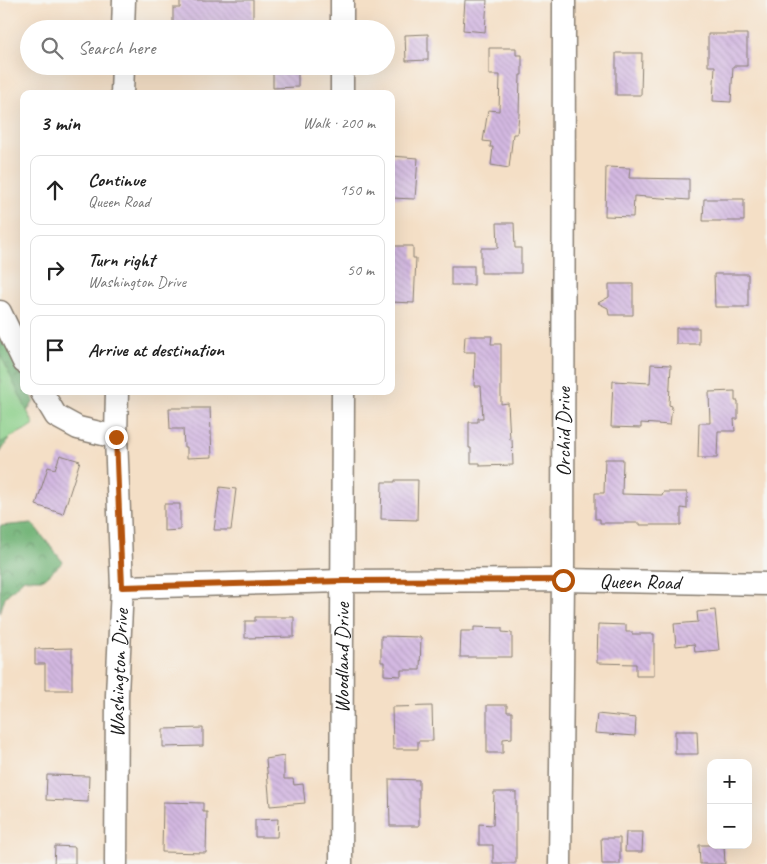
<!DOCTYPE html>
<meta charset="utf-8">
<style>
body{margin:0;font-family:Caveat,sans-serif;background:#f6f6f6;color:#222}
.controls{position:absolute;right:15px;bottom:15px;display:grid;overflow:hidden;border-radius:10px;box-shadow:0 5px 20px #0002}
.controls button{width:45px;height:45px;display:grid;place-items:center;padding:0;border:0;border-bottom:1px solid #e0e0e0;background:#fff;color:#222;font:25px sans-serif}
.stop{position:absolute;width:15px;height:15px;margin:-11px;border:4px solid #b45309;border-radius:50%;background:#fff}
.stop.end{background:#b45309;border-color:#fff;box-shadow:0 1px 5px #0008}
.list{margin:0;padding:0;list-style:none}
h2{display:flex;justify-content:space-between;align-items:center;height:65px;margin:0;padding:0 20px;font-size:21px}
h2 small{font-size:16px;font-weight:400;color:#767676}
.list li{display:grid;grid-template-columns:32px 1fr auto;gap:15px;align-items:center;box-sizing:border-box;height:70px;margin:0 10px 10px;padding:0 10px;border:1px solid #e0e0e0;border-radius:10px}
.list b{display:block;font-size:19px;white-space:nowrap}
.list p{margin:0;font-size:16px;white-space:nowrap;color:#767676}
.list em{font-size:16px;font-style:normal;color:#767676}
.icon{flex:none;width:28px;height:28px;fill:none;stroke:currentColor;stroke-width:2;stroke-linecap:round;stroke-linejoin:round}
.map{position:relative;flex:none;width:767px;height:864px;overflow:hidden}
.search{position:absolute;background:#fff;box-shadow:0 5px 20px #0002;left:20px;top:20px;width:375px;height:55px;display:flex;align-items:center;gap:12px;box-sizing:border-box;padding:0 18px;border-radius:28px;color:#767676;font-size:19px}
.panel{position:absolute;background:#fff;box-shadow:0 5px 20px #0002;left:20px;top:90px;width:375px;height:305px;border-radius:10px}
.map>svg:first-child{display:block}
.forest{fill:url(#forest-crowns);stroke:#466748}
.park{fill:#8bcf89;stroke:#547652}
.building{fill:url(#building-back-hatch)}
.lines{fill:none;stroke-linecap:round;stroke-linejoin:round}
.street-casing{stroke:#887e71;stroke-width:25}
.street{stroke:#fff;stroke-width:22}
.route{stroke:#b45309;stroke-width:6}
.labels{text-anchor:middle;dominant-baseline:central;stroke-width:4;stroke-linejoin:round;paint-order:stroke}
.street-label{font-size:21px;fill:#1c1c1c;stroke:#f6f6f2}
</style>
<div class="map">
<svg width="767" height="864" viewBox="0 0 767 864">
<defs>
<pattern id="forest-crowns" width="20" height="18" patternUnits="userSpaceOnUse" patternTransform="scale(1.25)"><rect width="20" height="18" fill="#70b275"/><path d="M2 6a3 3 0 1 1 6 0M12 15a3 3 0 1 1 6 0" fill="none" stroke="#5b905f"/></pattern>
<pattern id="building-back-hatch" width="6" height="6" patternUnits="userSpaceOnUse" patternTransform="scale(1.25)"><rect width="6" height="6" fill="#d3b8e1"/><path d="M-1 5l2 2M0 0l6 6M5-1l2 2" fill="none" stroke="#b59ec0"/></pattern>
</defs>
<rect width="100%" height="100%" fill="#f6f6f2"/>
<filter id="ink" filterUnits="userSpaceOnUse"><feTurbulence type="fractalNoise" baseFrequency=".02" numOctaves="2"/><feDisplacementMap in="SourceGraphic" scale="10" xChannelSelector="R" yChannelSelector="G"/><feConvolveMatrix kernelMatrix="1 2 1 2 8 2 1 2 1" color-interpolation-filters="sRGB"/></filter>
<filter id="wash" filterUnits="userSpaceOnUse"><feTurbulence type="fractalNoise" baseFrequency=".0096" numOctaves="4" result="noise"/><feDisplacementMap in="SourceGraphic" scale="20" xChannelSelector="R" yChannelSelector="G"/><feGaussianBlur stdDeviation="1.12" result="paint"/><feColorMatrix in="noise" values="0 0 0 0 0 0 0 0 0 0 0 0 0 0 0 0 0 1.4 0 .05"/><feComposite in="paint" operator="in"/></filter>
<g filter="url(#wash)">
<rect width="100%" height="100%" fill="#f4dfc6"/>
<g class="forest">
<path d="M0 327 24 378V391H30L34 401 0 453Z"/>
<path d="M32 523 63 562 44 579H24L5 597 0 613V526Z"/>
</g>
<path class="park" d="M0 354 34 425 0 443Z"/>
<g id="blocks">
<g class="building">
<path d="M180 0H253V24H208V26H199V29H173V8H180Z"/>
<path d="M465 0H487L485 32 463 30Z"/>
<path d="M428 34V60L406 61 405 35Z"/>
<path d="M708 34H747V66H733L731 102 713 101 715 66H708Z"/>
<path d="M489 48H516V55H522V75H520L519 115 517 134H513L509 168 491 165 493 147H490L491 142 483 141 488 110 499 111 500 75H489Z"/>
<path d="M616 53H642L641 95H616Z"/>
<path d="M273 66H298V87L273 88Z"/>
<path d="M391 156 418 158 415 199 391 198Z"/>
<path d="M606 167 630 168 629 178 689 179V200L634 196 633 217 605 216Z"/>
<path d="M704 199H744V221H703Z"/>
<path d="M497 223H514L515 248H521V273H481V248H498Z"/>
<path d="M391 246H413V258H416L414 303 391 302Z"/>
<rect x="451" y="266" width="23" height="19"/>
<path d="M714 274H748V307H715Z"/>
<path d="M609 284H633V315H609L608 308 598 303 609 297Z"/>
<rect x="676" y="328" width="23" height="16"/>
<path d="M465 336H492L491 344H501V404L508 403 510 440 512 439 513 465 480 466V463H471V448H469V422H478V418H483L481 386H474L475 352H464Z"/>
<path d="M651 364 671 365 669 405 672 406 670 425 641 423V428L611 427 613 381 650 383Z"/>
<path d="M735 391V401H738V419H734L735 431H718L717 458H698L699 423H710L709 392Z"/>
<path d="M169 408H210L212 457 187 458V447H184L183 429H170Z"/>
<path d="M60 455 80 461 63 514 36 505 48 467 55 469Z"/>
<path d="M605 459H623L622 494 662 495 663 492H687V509L681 508V525H640V523H600V519H595V493H604Z"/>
<path d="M395 480H418L417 520 381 519 382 482H395Z"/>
<path d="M220 487 236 489 231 530H214Z"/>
<path d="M164 504H180V530L164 531Z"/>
<path d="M715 610 719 650 695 652 694 644 676 646 674 624 698 622 697 612Z"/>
<path d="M255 617H294V637L245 638V621H255Z"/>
<path d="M598 624 626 625V632H632V634H654V676H636V664L597 663Z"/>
<path d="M474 627 502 628V632L512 633V657H460L461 631H474Z"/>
<path d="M381 636 421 637 420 670H401V676L384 675V662H381Z"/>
<path d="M72 648V690H45V664H35V649Z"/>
<path d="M487 705H507V712H512V738L503 739V753H487Z"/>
<path d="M432 706 433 741H418V749H393L392 707Z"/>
<path d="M597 714 636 718 635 736 595 733Z"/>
<path d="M203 728V746L163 747V729Z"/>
<path d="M675 731H697L698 754H675Z"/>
<path d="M284 756V779H293L294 785 303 784 305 803 270 806 266 759Z"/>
<path d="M47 775 89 776 88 802 46 800Z"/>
<path d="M389 779 419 780V826H390Z"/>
<path d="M494 792H516V863H493V845H479V824L493 825Z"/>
<path d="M163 802 203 803V812H207L206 853 162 852Z"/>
<path d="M278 819 277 837H255V820Z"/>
<path d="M626 832H643L642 852H625Z"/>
<path d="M601 838H620V864H602Z"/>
<path d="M699 845H724L725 864H700Z"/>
<path d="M55 846 75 847V864H54Z"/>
</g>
</g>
</g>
<g filter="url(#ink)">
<use href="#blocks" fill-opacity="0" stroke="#887e71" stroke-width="1"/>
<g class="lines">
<g class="street-casing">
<g id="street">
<path d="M342 0V29"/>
<path d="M123 29 124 0"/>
<path d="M342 66V94"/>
<path d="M122 94 123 66"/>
<path d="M0 312 24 362"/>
<path d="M41 391 56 416 78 428 116 437"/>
<path id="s1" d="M122 587 343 581 563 580 767 584"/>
<path id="s2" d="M116 864 117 695 122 587 116 437 117 391"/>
<path id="s3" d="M341 864 343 391"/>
<path id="s4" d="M560 864 563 580 564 0"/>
</g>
</g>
<use href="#street" class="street"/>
</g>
</g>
<g class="lines" filter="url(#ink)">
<path class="route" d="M116 437 122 587 343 581 563 580"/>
</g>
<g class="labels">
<g class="street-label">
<text stroke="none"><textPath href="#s4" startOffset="432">Orchid Drive</textPath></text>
<text stroke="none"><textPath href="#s1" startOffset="518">Queen Road</textPath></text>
<text stroke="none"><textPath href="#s3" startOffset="206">Woodland Drive</textPath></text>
<text stroke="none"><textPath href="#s2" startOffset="191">Washington Drive</textPath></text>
</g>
</g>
</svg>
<div class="controls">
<button>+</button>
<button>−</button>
</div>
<div class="stop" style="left:563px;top:580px"></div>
<div class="stop end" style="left:116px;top:437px"></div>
<div class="search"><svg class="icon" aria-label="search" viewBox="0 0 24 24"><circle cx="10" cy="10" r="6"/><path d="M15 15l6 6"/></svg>Search here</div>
<section class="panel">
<h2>3 min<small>Walk · 200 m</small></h2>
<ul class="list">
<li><svg class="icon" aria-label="ahead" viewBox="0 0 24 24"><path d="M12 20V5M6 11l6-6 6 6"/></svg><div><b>Continue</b><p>Queen Road</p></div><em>150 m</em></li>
<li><svg class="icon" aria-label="right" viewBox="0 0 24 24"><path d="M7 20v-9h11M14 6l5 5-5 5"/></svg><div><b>Turn right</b><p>Washington Drive</p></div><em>50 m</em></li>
<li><svg class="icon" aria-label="arrive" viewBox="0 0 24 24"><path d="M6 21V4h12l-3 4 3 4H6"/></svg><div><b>Arrive at destination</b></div></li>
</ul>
</section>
</div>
